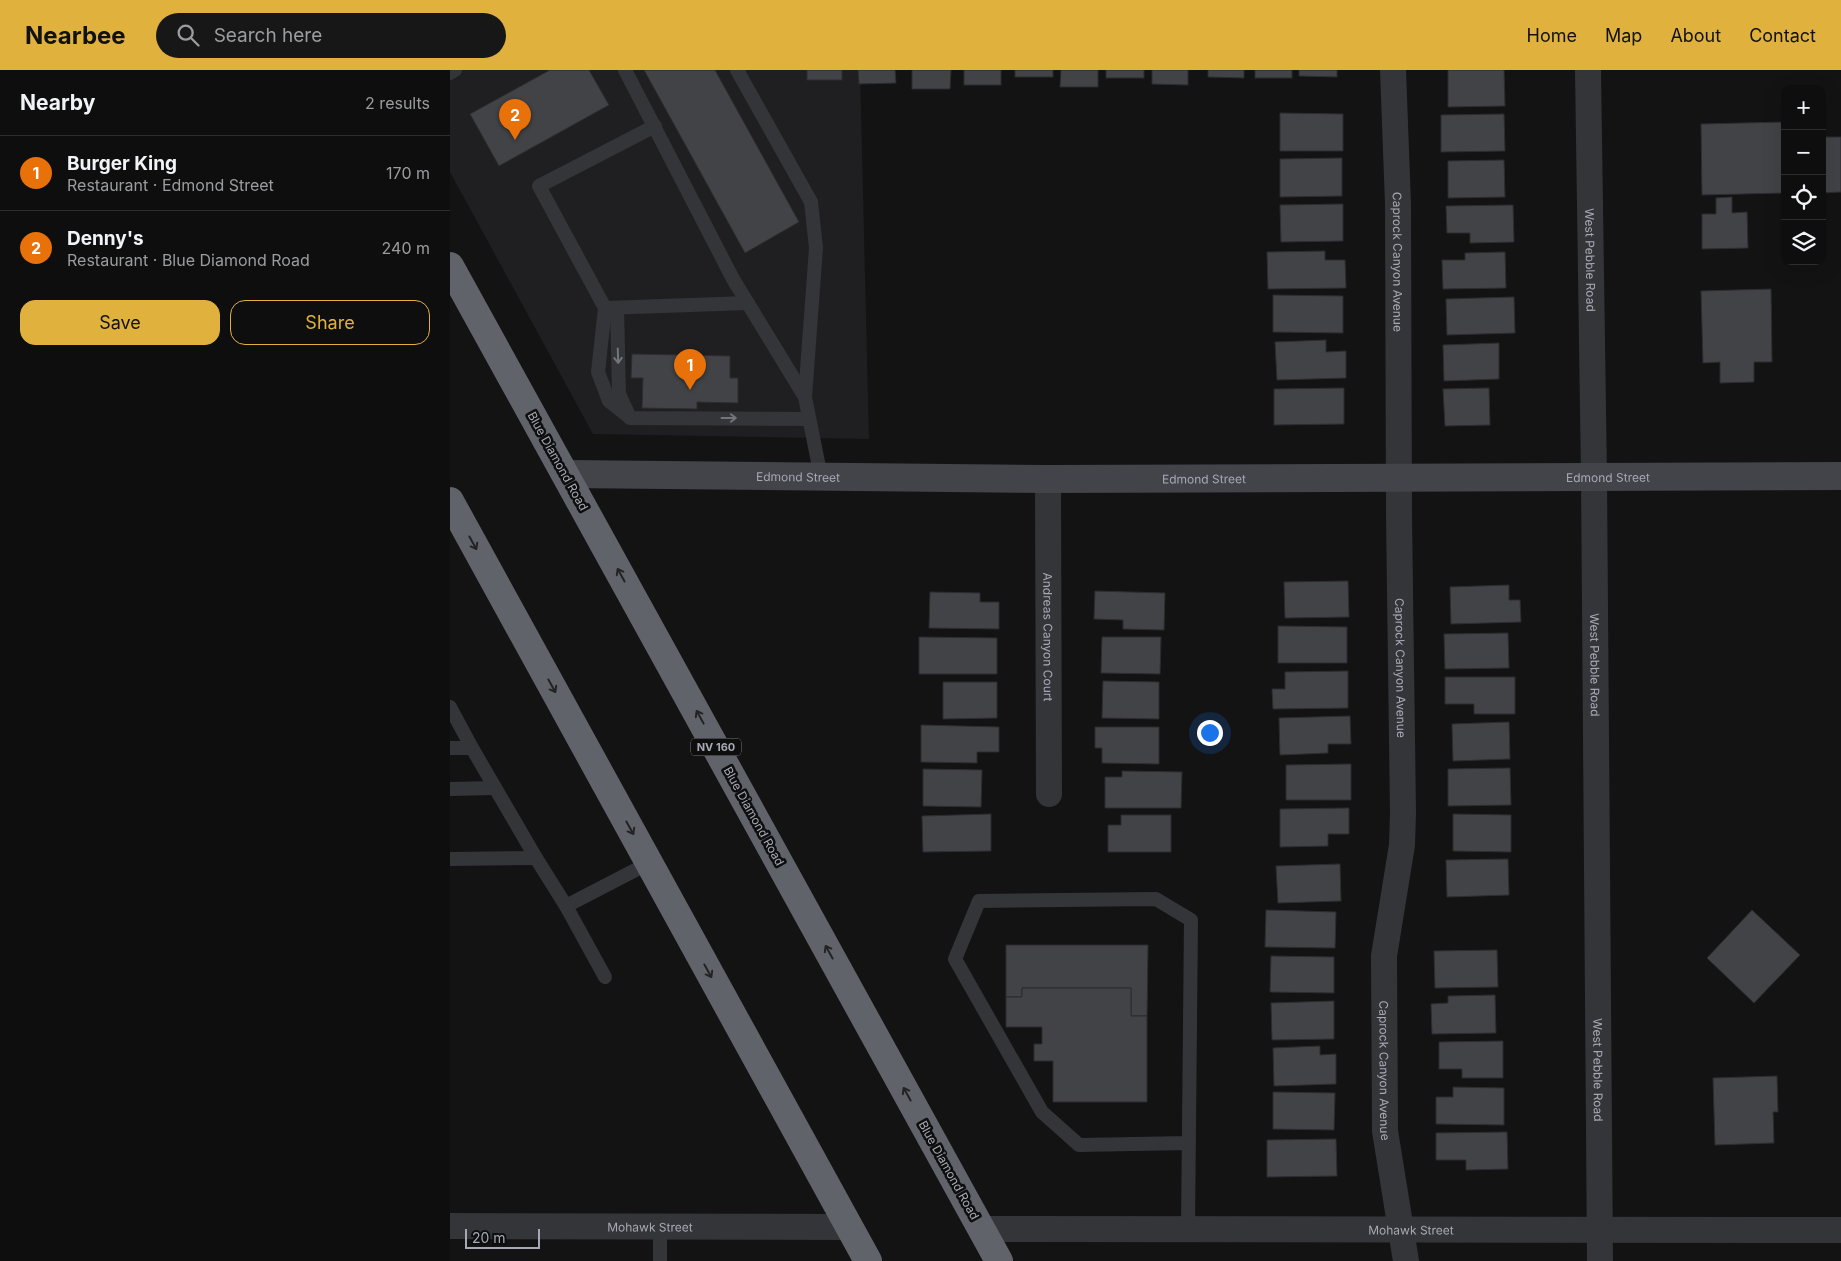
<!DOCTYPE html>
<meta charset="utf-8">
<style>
body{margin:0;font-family:Inter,sans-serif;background:#171718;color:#f1f3f6}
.controls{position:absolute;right:15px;top:15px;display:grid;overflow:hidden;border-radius:10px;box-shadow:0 5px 20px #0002}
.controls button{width:45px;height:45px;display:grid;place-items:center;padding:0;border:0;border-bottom:1px solid #2e2e2f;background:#0e0e0f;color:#f1f3f6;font:25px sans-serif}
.scale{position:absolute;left:15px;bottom:12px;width:75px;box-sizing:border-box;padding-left:5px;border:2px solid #a6a9b4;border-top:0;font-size:14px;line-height:18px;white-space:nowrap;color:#a6a9b4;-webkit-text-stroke:4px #0e0e0f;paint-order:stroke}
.you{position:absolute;left:759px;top:662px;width:18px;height:18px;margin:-12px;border:4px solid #fff;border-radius:50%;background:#1a73e8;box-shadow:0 0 0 8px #1a73e833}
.badge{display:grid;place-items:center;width:32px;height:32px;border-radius:50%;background:#e1b13e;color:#fff;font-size:16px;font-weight:700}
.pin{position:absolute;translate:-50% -41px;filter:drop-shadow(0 1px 2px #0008)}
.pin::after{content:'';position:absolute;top:26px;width:18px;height:15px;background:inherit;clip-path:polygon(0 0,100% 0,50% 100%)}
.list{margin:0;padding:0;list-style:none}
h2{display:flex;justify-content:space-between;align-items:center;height:65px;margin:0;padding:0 20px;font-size:21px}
h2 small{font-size:16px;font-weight:400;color:#9b9c9e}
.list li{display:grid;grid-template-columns:32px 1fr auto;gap:15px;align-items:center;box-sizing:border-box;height:75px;padding:0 20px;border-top:1px solid #2e2e2f}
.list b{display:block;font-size:19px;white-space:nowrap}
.list p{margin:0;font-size:16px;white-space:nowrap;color:#9b9c9e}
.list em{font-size:16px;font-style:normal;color:#9b9c9e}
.actions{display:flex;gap:10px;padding:15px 20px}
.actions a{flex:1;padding:11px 0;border:1px solid #e1b13e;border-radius:15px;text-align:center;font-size:18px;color:#e1b13e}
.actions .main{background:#e1b13e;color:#111}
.icon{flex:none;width:28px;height:28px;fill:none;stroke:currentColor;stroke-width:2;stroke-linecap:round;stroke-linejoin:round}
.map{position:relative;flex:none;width:1391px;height:1191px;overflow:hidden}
header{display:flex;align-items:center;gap:30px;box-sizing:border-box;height:70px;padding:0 25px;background:#e1b13e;color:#111}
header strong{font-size:24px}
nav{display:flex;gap:28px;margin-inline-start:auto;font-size:18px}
.search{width:350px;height:45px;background:#171718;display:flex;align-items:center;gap:12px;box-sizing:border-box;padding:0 18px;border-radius:28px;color:#9b9c9e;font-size:19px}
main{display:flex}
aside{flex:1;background:#0e0e0f}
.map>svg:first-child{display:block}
.built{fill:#1f1f21}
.building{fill:#424347;stroke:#2d2d30}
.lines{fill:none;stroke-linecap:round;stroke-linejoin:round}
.lane{stroke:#343539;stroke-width:14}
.street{stroke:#343539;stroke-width:26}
.secondary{stroke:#424449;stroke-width:28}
.highway{stroke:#61636a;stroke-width:28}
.oneway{stroke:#73757d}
.oneway2{stroke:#232326}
.labels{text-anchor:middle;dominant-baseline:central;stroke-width:5;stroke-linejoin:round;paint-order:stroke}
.shield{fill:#0e0e0f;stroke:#787a82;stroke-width:1}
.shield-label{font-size:11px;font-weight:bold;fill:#a6a9b4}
.street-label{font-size:12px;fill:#a6a9b4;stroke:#0e0e0f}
</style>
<header>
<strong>Nearbee</strong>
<div class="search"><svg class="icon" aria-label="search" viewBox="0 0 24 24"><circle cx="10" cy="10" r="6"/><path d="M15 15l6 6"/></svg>Search here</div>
<nav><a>Home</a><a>Map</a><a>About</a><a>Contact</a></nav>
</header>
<main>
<aside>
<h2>Nearby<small>2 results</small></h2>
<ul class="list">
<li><span class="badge" style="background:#e8710a">1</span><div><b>Burger King</b><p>Restaurant · Edmond Street</p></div><em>170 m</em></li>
<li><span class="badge" style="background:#e8710a">2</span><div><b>Denny's</b><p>Restaurant · Blue Diamond Road</p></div><em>240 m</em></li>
</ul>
<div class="actions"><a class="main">Save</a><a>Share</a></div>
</aside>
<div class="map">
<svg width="1391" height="1191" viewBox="0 0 1391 1191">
<rect width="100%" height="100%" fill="#131314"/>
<path class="built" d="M0 0H410L419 369 143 364 0 102Z"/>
<g class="building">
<path d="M100 0H139L159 35 49 96 20 44Z"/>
<path d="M194 0H265L349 152 295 183Z"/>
<rect x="357" y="0" width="35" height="10"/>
<path d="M408 0H445L446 13 409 14Z"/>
<path d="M462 0H501L500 19H462Z"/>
<rect x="514" y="0" width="37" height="15"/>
<rect x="565" y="0" width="38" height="7"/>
<path d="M611 0H648V17H610Z"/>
<rect x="656" y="0" width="38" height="8"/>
<path d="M702 0H738V15L702 14Z"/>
<path d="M758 0H794V8L758 7Z"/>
<rect x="805" y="0" width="37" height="8"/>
<path d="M849 0H887V7L849 6Z"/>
<path d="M998 0H1054L1055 36 998 37Z"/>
<path d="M830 43 893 44V81H830Z"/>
<path d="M1054 44 1055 81 991 82V45Z"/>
<path d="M1335 52V123L1252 125 1251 54Z"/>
<path d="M1372 67H1391V122L1372 123Z"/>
<path d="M892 88V126L830 127V89Z"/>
<path d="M1054 90 1055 127 998 128V91Z"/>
<path d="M1282 127V143L1297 142 1298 178 1252 179V144H1266V128Z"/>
<path d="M893 134V171L831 172 830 135Z"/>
<path d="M1063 135 1064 172 1020 173V163H997L996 136Z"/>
<path d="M875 181V190H895L896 218 818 219 817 182Z"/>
<path d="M1055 182 1056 218 993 219 992 190H1015V183Z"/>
<path d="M1321 219 1322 292H1304V312L1270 313V292L1253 293 1251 221Z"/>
<path d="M823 225 893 226V263L823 262Z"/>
<path d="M1064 227 1065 263 997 265 996 229Z"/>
<path d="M876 270V282L896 281V308L827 310 825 272Z"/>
<path d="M1049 273V309L994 311 993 275Z"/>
<path d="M182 284 280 286V308H288V333L247 332V339L192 338 193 308H181Z"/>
<path d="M894 318V354L824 355V319Z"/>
<path d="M1039 318 1040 355 995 356 993 319Z"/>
<path d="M898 511 899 547 835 548 834 512Z"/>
<path d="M1059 515V530H1070L1071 552 1001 554 1000 517Z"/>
<path d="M645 521 715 523 714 560 673 559V550L644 549Z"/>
<path d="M480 522 530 523V532H549V559L479 558Z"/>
<path d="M828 556 897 557V593H828Z"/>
<path d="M1058 563 1059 598 995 599 994 564Z"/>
<path d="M469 567 547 568V604H469Z"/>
<path d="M652 567H711L710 604 651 603Z"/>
<path d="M898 601V638L823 639 822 619H835V602Z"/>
<path d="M995 607H1065V644H1024V634H995Z"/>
<path d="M653 611 709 612V649L652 648Z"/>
<path d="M493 612H547V648L493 649Z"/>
<path d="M900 646 901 674H878V683L830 685 829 648Z"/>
<path d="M1059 652 1060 689 1003 691 1002 654Z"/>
<path d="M471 655 549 657V682H527V693L471 692Z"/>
<path d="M645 657H709V694L652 693V678H645Z"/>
<path d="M901 694V730H836V695Z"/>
<path d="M1060 698 1061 735 998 736V699Z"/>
<path d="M473 699 532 700 531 737 473 736Z"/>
<path d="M672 701 732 702 731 738H655V707H672Z"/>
<path d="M899 738V764H878V776L830 777V739Z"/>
<path d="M541 744V781L473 782 472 746Z"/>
<path d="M1003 744 1061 745V782L1003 781Z"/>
<path d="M671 745H721V782H658V755H671Z"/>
<path d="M1058 789 1059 825 997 827 996 790Z"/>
<path d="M890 794 891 831 828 833 826 796Z"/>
<path d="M816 840 886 842 885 878 815 877Z"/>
<path d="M1302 840 1350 885 1304 933 1257 888Z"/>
<path d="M556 875H698L697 946H681V918H572V927H556Z"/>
<path d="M1047 880 1048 917 985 918 984 881Z"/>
<path d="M821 886 884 887V923L820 922Z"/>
<path d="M572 918H681V946H697V1032H603V991H584V974H592V957H556V927H572Z"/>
<path d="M1045 925 1046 963 982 964 981 934 998 933V926Z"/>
<path d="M884 931V969L822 970 821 933Z"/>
<path d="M1053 971V1008H1012V999H989V972Z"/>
<path d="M870 976V985L886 984V1014L824 1016 823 978Z"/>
<path d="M1327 1006 1328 1042H1323L1324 1073 1265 1075 1263 1008Z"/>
<path d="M1003 1017 1054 1018V1055L986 1054V1027H1003Z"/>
<path d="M823 1022 885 1023 884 1060 823 1059Z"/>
<path d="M1057 1062 1058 1099 1016 1100V1090H986V1063Z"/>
<path d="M886 1069 887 1106 817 1107V1070Z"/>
</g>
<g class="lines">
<g class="lane">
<path d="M175 0 283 209 355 327 371 407"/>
<path d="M287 0 361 132 366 178 355 327"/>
<path d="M0 3 5 0"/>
<path d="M205 56 89 116 155 238 298 233"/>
<path d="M155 238 148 302 159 331 178 346"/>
<path d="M167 238 169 324 180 348 359 349"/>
<path d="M0 637 22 678"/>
<path d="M0 678H22L86 788 116 836 199 793"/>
<path d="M0 719 45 718"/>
<path d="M0 789 86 788"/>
<path d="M116 836 155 907"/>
<path d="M210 1157V1191"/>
<path d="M738 1159 741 850 706 829 529 831 505 889 592 1042 629 1075 739 1073"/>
</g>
<g class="street">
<path id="s1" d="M943 0 948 134 949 445 953 743 952 775 934 886 935 1061 956 1191"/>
<path id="s2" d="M1138 0 1144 407 1150 1191"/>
<path id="s3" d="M598 409 599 724"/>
<path id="s4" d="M0 1156 399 1157"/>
<path id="s5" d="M531 1159 1391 1160"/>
</g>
<path class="secondary" id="s6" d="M116 404 598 409 1391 406"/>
<g class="highway">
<path d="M0 196 549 1191"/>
<path d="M0 431 418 1191"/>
</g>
</g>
<defs><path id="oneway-shaft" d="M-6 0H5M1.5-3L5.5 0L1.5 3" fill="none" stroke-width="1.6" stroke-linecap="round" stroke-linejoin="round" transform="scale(1.25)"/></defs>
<g class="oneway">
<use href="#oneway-shaft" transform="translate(168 286) rotate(88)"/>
<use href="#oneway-shaft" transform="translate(279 348)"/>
</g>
<g class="oneway2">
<use href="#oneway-shaft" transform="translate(23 473) rotate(61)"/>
<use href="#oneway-shaft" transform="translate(171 505) rotate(-119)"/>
<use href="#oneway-shaft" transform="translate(102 616) rotate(61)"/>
<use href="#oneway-shaft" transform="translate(250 647) rotate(-119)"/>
<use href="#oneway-shaft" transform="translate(180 758) rotate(61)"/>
<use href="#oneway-shaft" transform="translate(379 882) rotate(-119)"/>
<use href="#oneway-shaft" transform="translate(258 901) rotate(61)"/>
<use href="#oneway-shaft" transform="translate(457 1024) rotate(-119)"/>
</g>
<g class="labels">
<rect class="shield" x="241" y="668.5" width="50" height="17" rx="4"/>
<g class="shield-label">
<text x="266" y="677">NV 160</text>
</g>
<g class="street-label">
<text stroke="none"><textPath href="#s2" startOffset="190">West Pebble Road</textPath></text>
<text stroke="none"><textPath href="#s1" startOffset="192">Caprock Canyon Avenue</textPath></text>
<text transform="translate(108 391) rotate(61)">Blue Diamond Road</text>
<text stroke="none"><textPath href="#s6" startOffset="232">Edmond Street</textPath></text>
<text stroke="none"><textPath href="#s6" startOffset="1042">Edmond Street</textPath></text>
<text stroke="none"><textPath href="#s6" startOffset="638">Edmond Street</textPath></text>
<text stroke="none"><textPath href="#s3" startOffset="158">Andreas Canyon Court</textPath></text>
<text stroke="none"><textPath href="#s2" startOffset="595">West Pebble Road</textPath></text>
<text stroke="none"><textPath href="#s1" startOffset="598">Caprock Canyon Avenue</textPath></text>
<text transform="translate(304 746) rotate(61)">Blue Diamond Road</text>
<text stroke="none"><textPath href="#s1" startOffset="1002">Caprock Canyon Avenue</textPath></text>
<text stroke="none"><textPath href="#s2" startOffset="1000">West Pebble Road</textPath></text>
<text transform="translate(499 1100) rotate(61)">Blue Diamond Road</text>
<text stroke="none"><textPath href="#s4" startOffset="200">Mohawk Street</textPath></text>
<text stroke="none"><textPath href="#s5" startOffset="430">Mohawk Street</textPath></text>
</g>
</g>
</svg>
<div class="controls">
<button>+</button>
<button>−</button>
<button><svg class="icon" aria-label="locate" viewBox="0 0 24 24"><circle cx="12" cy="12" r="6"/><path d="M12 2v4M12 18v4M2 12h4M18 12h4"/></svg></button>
<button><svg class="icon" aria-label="layers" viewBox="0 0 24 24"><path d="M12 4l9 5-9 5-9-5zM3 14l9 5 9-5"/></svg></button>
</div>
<div class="scale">20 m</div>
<div class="you"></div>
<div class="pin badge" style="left:240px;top:320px;background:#e8710a">1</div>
<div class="pin badge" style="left:65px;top:70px;background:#e8710a">2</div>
</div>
</main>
